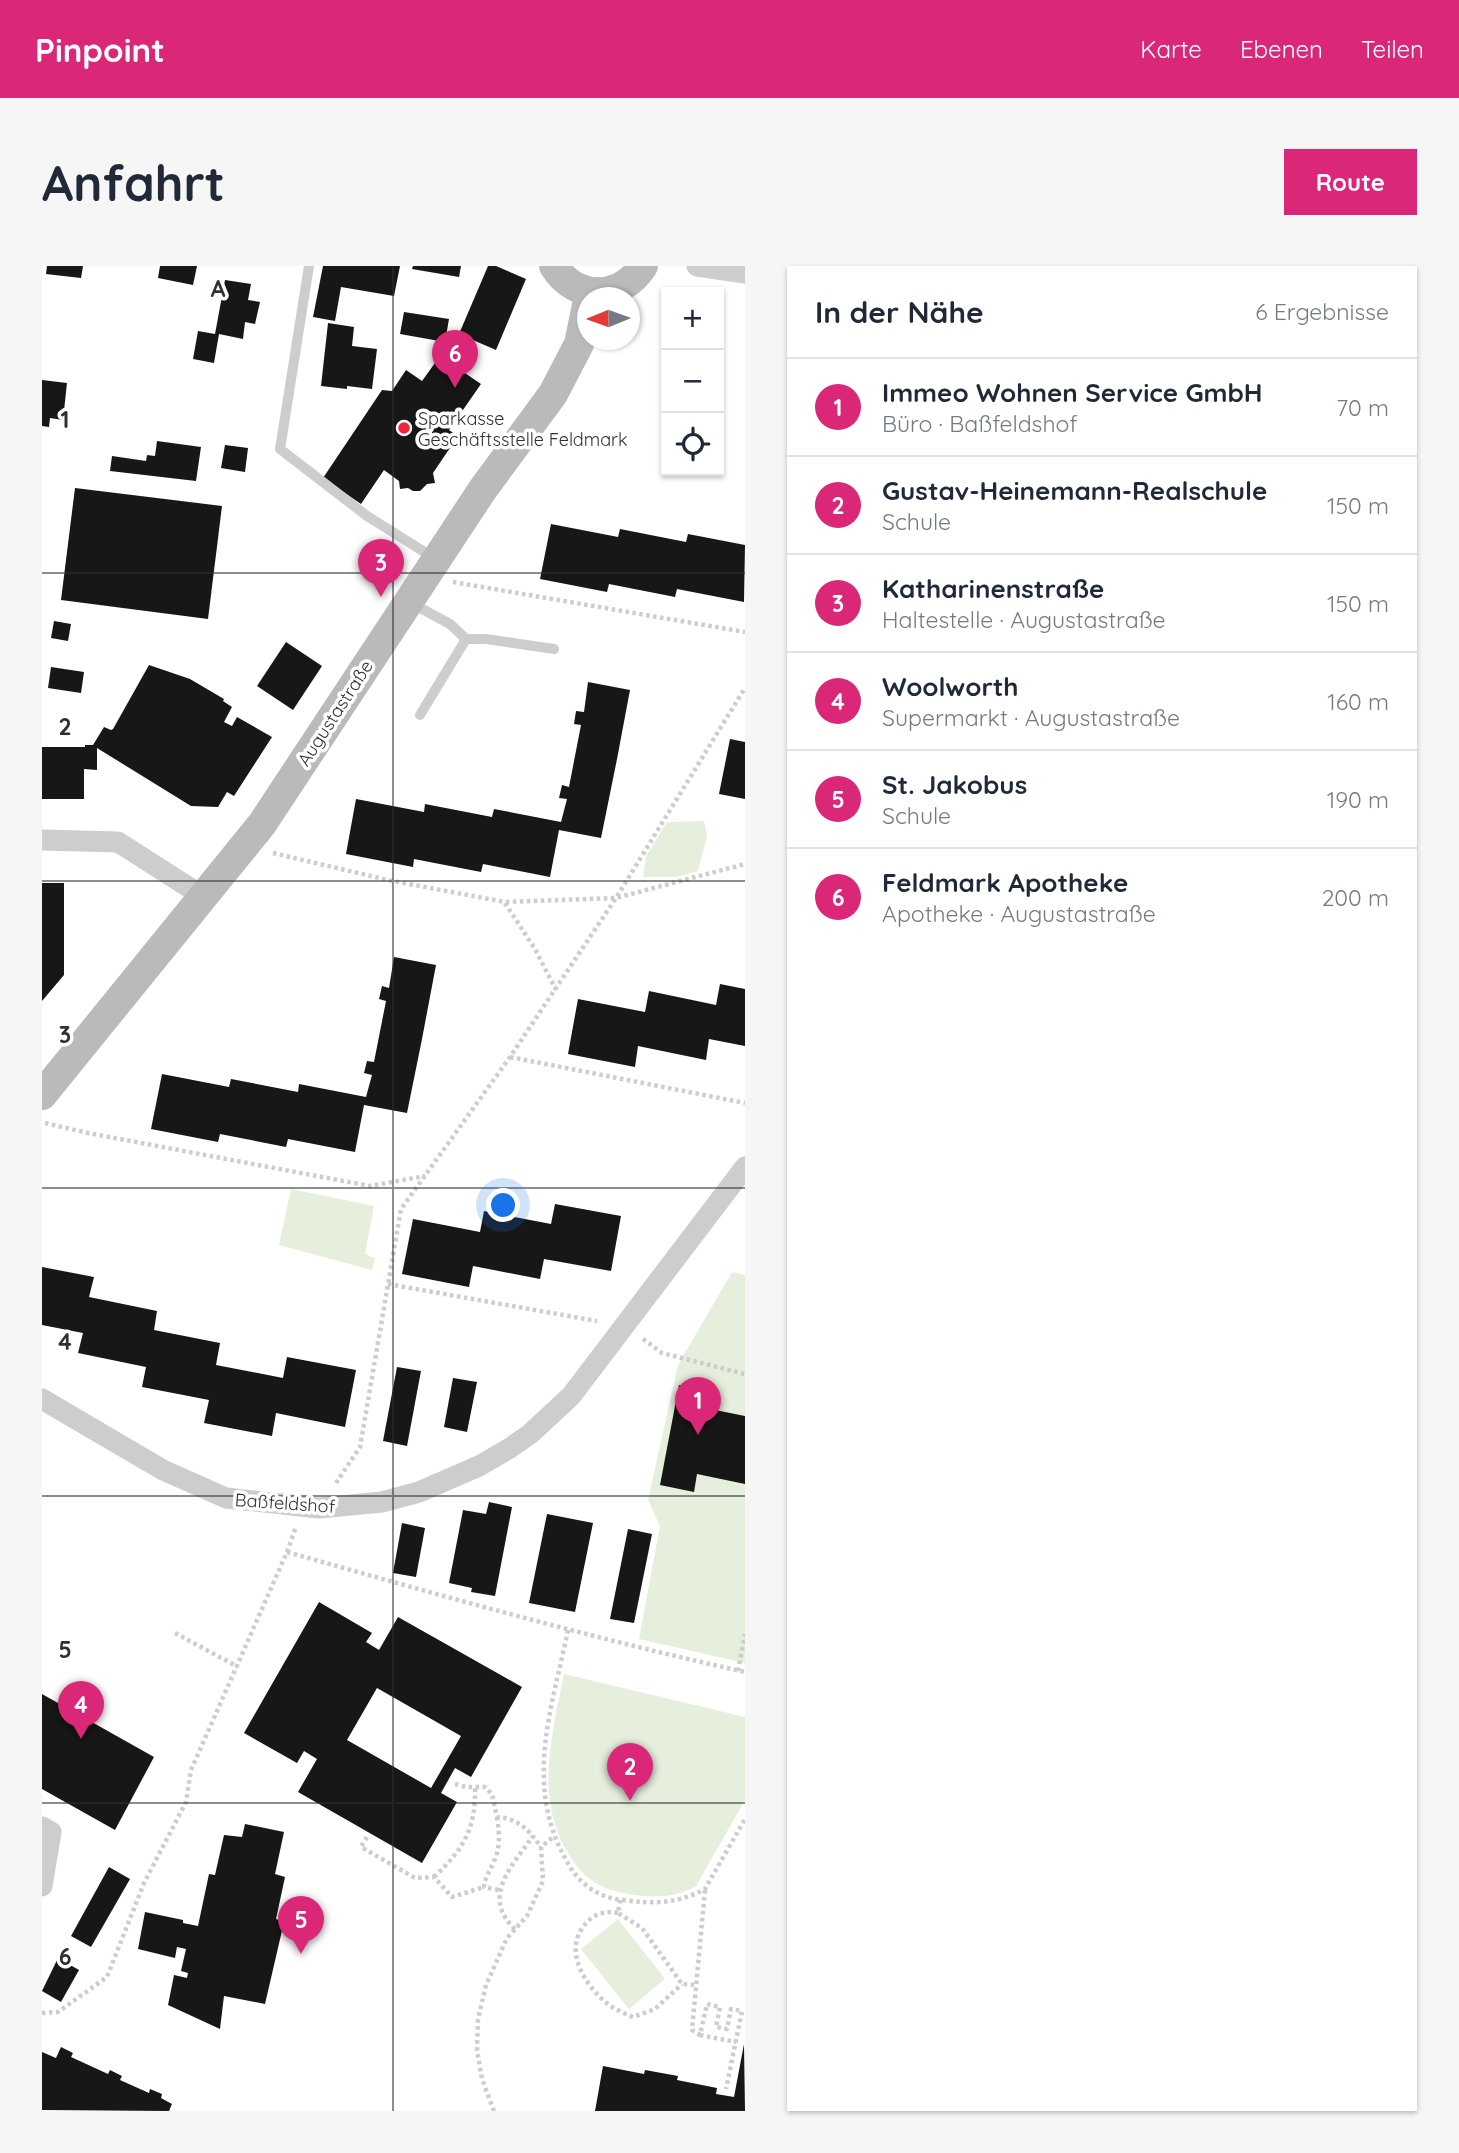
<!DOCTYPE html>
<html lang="de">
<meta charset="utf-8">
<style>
body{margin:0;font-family:Quicksand,sans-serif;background:#f6f6f7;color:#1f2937}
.controls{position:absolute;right:21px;top:21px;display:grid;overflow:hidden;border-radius:0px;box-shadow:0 2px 5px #0004}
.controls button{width:63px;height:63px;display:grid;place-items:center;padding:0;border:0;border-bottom:2px solid #e0e1e3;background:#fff;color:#1f2937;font:35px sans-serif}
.compass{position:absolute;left:535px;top:21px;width:63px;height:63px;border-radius:50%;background:#fff;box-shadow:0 2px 5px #0004;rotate:269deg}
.you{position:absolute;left:462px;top:940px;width:24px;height:24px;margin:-18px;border:5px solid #fff;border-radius:50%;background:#1a73e8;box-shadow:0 0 0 10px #1a73e833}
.badge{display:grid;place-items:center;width:46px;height:46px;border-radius:50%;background:#db2777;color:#fff;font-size:23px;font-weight:700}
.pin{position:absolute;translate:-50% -58px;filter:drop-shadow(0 2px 4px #0008)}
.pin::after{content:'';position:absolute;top:37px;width:24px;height:21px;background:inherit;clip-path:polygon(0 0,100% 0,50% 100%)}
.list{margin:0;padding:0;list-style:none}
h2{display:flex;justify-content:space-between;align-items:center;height:91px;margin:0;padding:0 28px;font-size:30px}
h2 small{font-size:23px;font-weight:400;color:#747a83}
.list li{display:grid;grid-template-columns:46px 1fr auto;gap:21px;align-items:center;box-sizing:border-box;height:98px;padding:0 28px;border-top:2px solid #e0e1e3}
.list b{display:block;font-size:26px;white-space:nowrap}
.list p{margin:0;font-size:23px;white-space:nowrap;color:#747a83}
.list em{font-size:23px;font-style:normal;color:#747a83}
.icon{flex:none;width:38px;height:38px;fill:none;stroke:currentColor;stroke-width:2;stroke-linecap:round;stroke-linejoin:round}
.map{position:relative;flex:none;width:703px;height:1845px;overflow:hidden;border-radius:0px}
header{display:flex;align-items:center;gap:42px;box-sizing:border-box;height:98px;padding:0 35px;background:#db2777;color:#fff}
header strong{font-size:33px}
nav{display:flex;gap:38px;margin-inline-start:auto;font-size:24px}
.intro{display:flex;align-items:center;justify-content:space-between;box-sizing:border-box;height:168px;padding:0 42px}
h1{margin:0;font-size:49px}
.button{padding:18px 32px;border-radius:0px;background:#db2777;color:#fff;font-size:24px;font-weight:700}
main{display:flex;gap:42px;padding:0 42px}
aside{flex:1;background:#fff;border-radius:0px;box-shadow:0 2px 5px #0004}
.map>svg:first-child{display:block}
.green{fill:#e6eedc}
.building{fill:#171717;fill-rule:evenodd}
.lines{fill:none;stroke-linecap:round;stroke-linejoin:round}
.path{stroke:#cdcdcd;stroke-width:4.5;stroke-dasharray:3.5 3.5;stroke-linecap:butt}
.service{stroke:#cdcdcd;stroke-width:10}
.minor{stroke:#cdcdcd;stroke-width:21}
.secondary{stroke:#bababa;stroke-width:30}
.grid{fill:none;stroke:#303030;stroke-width:2;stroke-opacity:0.55}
.poi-dot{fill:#f4243a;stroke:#fff;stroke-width:2.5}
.labels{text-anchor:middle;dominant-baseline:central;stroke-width:7;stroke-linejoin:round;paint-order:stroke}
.poi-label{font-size:18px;fill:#303030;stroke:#fff;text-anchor:start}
.street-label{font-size:18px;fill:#303030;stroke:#fff}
.grid-label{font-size:23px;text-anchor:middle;font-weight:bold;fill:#303030;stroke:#fff;stroke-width:7;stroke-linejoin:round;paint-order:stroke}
</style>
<header>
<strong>Pinpoint</strong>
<nav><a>Karte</a><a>Ebenen</a><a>Teilen</a></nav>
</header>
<div class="intro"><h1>Anfahrt</h1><a class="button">Route</a></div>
<main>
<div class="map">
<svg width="703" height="1845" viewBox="0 0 703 1845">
<rect width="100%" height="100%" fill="#fff"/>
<g class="green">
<path d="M662 555 665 570 656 605 635 611H601L604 590 625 556Z"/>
<path d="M249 923 332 940 323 988 333 992 330 1004 237 979Z"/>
<path d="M690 1006 703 1009V1397L597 1373 618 1260 606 1234 636 1099Z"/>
<path d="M522 1408 703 1451V1534L654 1620C631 1633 608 1632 582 1627 557 1623 540 1610 527 1589 492 1533 510 1468 522 1408Z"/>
<path d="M576 1653 623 1713 587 1743 539 1683Z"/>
</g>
<g class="building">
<path d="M5 0H41L39 12 4 8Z"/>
<path d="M118 0H155L151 19 116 12Z"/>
<path d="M281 0H358L352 30 299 21 293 55 271 51Z"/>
<path d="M371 0H419L417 11 370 3Z"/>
<path d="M446 0H454L484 13 454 84 417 68Z"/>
<path d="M183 14 209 18 206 34 218 36 213 58 203 56 201 73 177 68 172 97 151 93 156 65 173 68Z"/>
<path d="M362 46 407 53 403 76 358 68Z"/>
<path d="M286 57 312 61 310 80 335 83 330 123 305 120V123L279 120Z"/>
<path d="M398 90 439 118 407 164 416 170 391 207 393 217 385 218 378 225H371L366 222 358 223 357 215 342 204 319 238 281 212 340 124 350 125 364 104 380 115Z"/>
<path d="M0 114 25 117 21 154 8 152 7 161 0 160Z"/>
<path d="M115 175 159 181 154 215 68 205 70 190 104 195 105 189 113 190Z"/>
<path d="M183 179 206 182 203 206 179 202Z"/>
<path d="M33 222 180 240 166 353 19 334Z"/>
<path d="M509 258 576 271 578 263 644 276 646 268 703 279 702 336 635 323 633 331 567 318 565 326 498 313Z"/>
<path d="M12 355 29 358 26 375 9 372Z"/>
<path d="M244 376 280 400 251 444 215 420Z"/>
<path d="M107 399 148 413 182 433 181 435 190 441 182 456 190 460 195 451 230 471 192 530 185 526 176 541 149 540 55 482V504L42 503V533H0V481H43V479H51L62 461 69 464 71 463Z"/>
<path d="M9 401 42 406 39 427 6 422Z"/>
<path d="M546 416 588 424 575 493 559 572 517 564 508 611 441 598 439 606 372 593 371 601 304 588 314 533 382 546 383 538 450 551 452 543 519 556 525 533 517 532 520 519 527 521 539 459 532 458 534 445 542 446Z"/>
<path d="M688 473 703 476V533L677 528Z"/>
<path d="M0 617H22V709L0 735Z"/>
<path d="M352 691 394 699 380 773 365 847 322 839 313 886 246 873 244 881 178 868 176 876 109 863 120 808 187 821 189 813 256 826 257 818 324 831 330 809 322 807 325 795 332 796 344 735 337 733 340 720 347 722Z"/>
<path d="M678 718 703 723V780L667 773 664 794 596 780 593 801 526 788 536 733 603 746 607 725 674 739Z"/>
<path d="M513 938 579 950 569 1005 502 993 498 1013 431 1000 427 1021 360 1008 371 953 438 966 442 945 509 958Z"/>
<path d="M0 1001 52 1011 47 1031 115 1045 112 1064 178 1077 174 1099 241 1112 245 1091 314 1104 303 1161 234 1147 230 1170 162 1157 167 1134 100 1121 104 1101 36 1087 41 1067 0 1059Z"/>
<path d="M355 1101 379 1105 365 1180 341 1175Z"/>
<path d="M411 1112 435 1116 425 1166 402 1161Z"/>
<path d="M637 1119 671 1125 668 1143 703 1150V1218L655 1208 652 1226 618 1219Z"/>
<path d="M447 1236 470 1241 453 1330 429 1326 430 1322 407 1317 421 1244 444 1248Z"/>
<path d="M505 1248 551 1257 533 1346 487 1337Z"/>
<path d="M360 1257 383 1262 374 1311 351 1307Z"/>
<path d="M586 1263 610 1268 592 1357 568 1353Z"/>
<path d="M277 1336 330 1367 324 1376 337 1384 356 1351 480 1421 429 1511 413 1502 399 1527 415 1536 380 1597 256 1526 275 1493 262 1485 255 1497 202 1467ZM335 1422 419 1470 389 1522 305 1474Z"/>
<path d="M0 1428 112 1491 73 1564 0 1523Z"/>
<path d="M203 1558 242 1566 233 1608 243 1611 234 1653 242 1656 223 1738 182 1730 178 1763 126 1739 132 1709 145 1712 146 1707 139 1705 144 1683 135 1681 133 1692 96 1683 103 1646 141 1654V1657L156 1660 167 1608 173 1609 182 1569 200 1571Z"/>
<path d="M67 1601 88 1613 49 1681 29 1670Z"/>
<path d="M16 1692 37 1704 19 1736 0 1725Z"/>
<path d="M702 1778 703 1845H553L561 1800 602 1808 603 1804 636 1810 635 1814 675 1822 674 1828 692 1831Z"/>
<path d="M19 1781 31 1787 29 1791 66 1808 68 1804 80 1810 78 1814 107 1827 108 1823 120 1828 119 1832 130 1838 127 1845 0 1844V1786L14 1792Z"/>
</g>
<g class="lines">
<g class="path">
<path d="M411 316 703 366"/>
<path d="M231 587 346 614 463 636 574 632 703 598"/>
<path d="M463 637 493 683 514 724"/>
<path d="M468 791 703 837"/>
<path d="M3 857 46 867 328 920 383 910"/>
<path d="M346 1018 555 1055"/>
<path d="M601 1073 620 1087 703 1108"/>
<path d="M294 1217 318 1181 359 943 468 791 574 632 703 422"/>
<path d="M245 1286C397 1329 549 1372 703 1406"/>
<path d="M526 1364C510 1442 482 1517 523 1592 535 1616 554 1631 580 1634 612 1638 635 1638 663 1623L703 1553"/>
<path d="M133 1367 196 1401"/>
<path d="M696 1405 703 1368"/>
<path d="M413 1518 424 1521H443L450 1528 455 1551C477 1553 486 1563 499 1581"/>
<path d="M455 1551C457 1566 459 1581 452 1595 448 1605 443 1611 442 1621L457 1624"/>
<path d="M325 1571 319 1581 373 1612 392 1611 410 1631 442 1621"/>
<path d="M392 1611C422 1583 434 1562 433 1521"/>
<path d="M663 1624 650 1764 658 1769 665 1738 678 1741 674 1761 685 1763 689 1743 700 1745 684 1823"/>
<path d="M578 1634 576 1647 600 1662 640 1718 654 1719"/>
<path d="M576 1647C564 1645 555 1647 546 1655 522 1679 537 1710 558 1731 567 1741 579 1746 591 1751L613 1743 640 1718"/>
<path d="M473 1663C438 1631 471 1599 491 1570"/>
<path d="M0 1747 16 1746 65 1711 102 1617 144 1536 149 1504 245 1286 254 1261"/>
<path d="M658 1769 694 1776"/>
<path d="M452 1845 440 1813 435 1784 436 1753 444 1719 465 1672 485 1650 501 1615 499 1581 511 1571"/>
</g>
<g class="service">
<path d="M267 0 238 183 325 250 392 292"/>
<path d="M369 337 408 358 424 373 378 449"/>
<path d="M424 373H444L512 383"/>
</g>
<g class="minor">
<path d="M655 0 703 7"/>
<path d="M0 574 76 576 162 631"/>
<path d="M0 1133 121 1204 184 1232 277 1242 340 1236 377 1226 437 1200 468 1182 488 1168 529 1130 703 901"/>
<path d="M0 1561 9 1566 0 1620"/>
</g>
<g class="secondary">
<path d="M512 0C534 35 578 35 601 0"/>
<path d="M0 829 220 558 441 223 511 128 537 78 545 39"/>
</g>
</g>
<path class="grid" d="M351 0V1845M0 307H703M0 615H703M0 922H703M0 1230H703M0 1537H703"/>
<circle class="poi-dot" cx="362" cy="162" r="7"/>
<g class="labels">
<g class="poi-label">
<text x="376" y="152">Sparkasse<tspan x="376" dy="21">Geschäftsstelle Feldmark</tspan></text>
</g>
<g class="street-label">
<text transform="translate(293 447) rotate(-57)">Augustastraße</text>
<text transform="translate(243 1237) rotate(4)">Baßfeldshof</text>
</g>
</g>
<g class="grid-label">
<text x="176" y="31">A</text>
<text x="23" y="162">1</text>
<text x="23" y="469">2</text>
<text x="23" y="777">3</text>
<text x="23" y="1084">4</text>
<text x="23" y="1392">5</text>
<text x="23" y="1699">6</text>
</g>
</svg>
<div class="controls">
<button>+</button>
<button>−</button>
<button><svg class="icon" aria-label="locate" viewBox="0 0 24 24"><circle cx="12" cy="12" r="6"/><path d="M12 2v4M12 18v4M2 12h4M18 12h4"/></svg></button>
</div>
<svg class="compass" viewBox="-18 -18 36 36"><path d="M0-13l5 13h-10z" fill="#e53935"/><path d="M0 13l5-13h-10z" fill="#747a83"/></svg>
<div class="you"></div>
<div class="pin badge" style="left:656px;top:1169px">1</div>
<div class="pin badge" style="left:588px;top:1535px">2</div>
<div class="pin badge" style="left:339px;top:331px">3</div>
<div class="pin badge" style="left:39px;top:1473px">4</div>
<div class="pin badge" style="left:259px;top:1688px">5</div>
<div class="pin badge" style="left:413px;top:122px">6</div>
</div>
<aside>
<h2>In der Nähe<small>6 Ergebnisse</small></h2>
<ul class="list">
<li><span class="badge">1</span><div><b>Immeo Wohnen Service GmbH</b><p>Büro · Baßfeldshof</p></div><em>70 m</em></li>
<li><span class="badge">2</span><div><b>Gustav-Heinemann-Realschule</b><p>Schule</p></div><em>150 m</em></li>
<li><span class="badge">3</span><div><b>Katharinenstraße</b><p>Haltestelle · Augustastraße</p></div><em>150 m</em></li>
<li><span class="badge">4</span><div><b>Woolworth</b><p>Supermarkt · Augustastraße</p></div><em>160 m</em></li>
<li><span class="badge">5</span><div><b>St. Jakobus</b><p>Schule</p></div><em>190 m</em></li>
<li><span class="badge">6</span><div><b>Feldmark Apotheke</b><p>Apotheke · Augustastraße</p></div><em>200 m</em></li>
</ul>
</aside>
</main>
